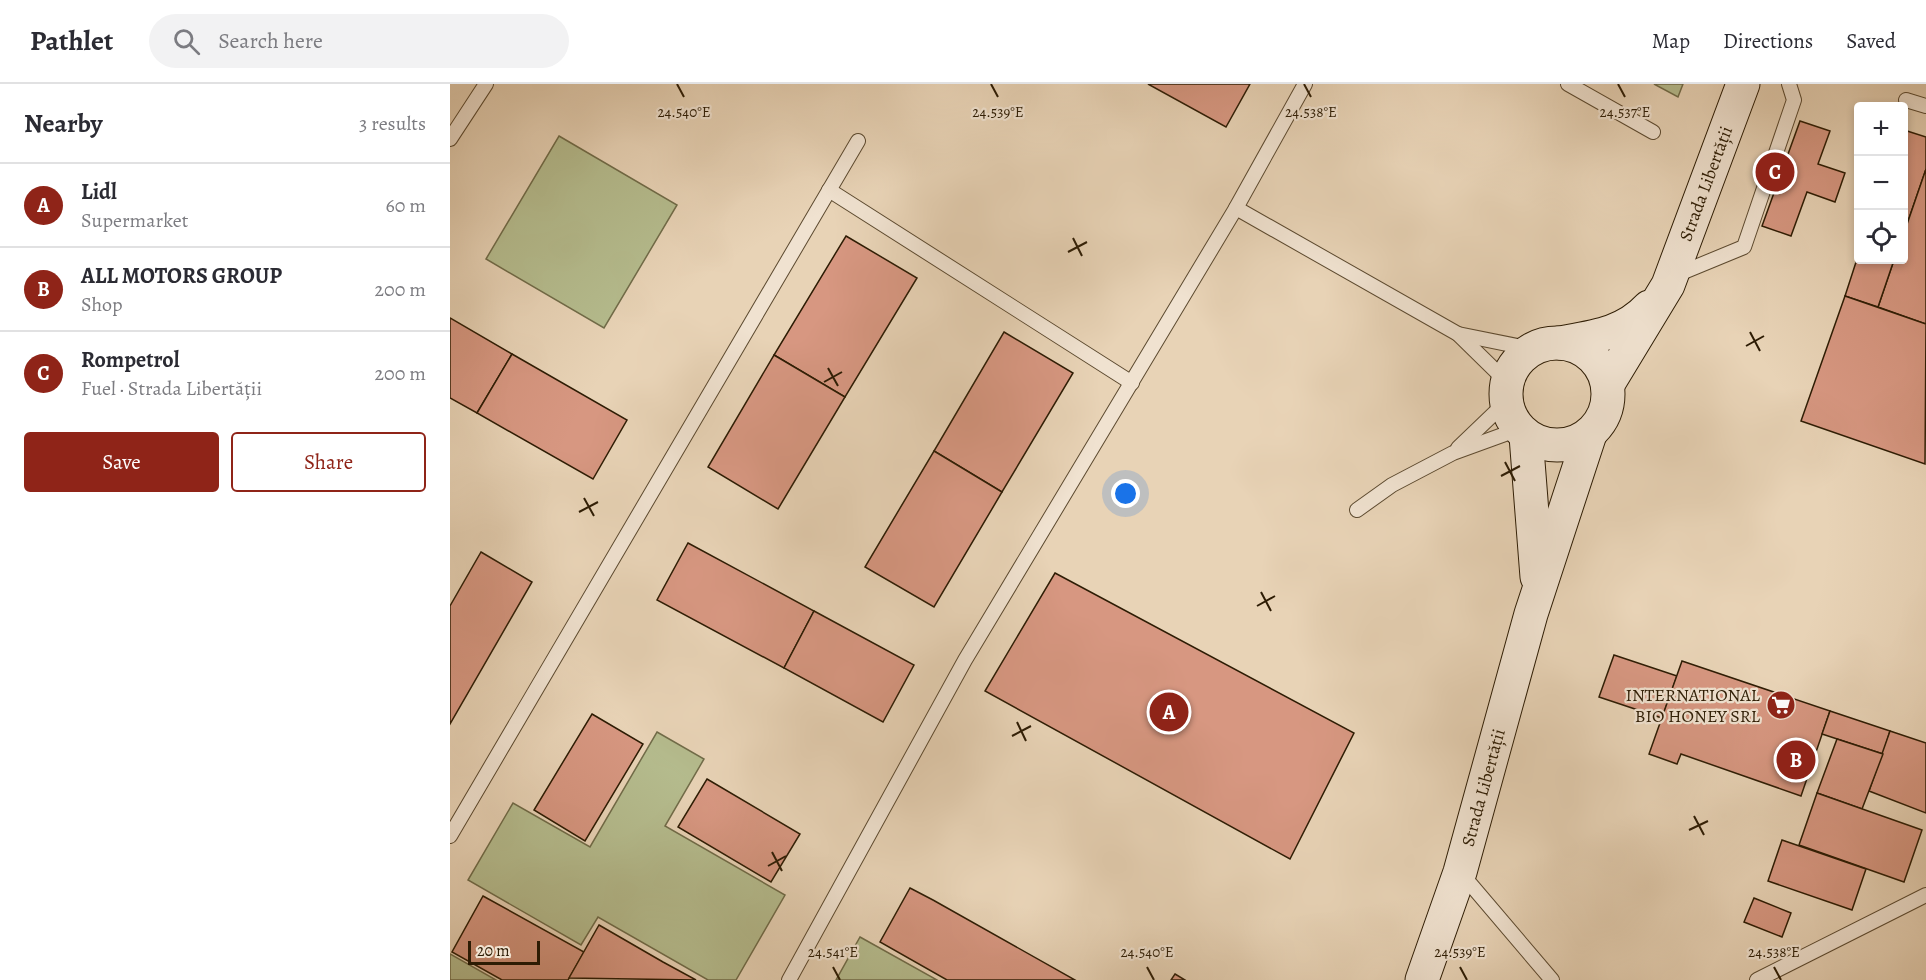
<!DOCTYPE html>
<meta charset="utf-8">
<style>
body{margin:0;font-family:Alegreya,serif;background:#f2f2f3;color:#2b2b33}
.controls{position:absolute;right:18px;top:18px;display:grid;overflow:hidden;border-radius:6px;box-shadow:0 3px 9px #0003}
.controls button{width:54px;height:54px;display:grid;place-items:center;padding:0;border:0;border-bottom:2px solid #e1e1e2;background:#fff;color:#2b2b33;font:30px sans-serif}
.scale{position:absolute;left:18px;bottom:15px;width:72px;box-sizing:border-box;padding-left:6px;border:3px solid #2d1c04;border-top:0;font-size:16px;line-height:21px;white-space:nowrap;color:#2d1c04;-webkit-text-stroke:4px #f0e2d0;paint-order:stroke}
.you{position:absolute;left:676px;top:410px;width:21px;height:21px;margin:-15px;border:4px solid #fff;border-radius:50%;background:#1a73e8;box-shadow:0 0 0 9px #1a73e833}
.badge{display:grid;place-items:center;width:39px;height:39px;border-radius:50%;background:#8f2418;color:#fff;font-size:20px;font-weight:700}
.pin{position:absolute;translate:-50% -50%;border:3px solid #fff;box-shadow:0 2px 6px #0006}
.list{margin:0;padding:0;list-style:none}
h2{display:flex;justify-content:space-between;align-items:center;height:78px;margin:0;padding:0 24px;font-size:26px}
h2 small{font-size:20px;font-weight:400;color:#7c7c81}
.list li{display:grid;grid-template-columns:39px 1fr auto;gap:18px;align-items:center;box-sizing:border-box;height:84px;padding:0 24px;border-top:2px solid #e1e1e2}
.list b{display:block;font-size:22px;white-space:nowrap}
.list p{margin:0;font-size:20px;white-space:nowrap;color:#7c7c81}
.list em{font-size:20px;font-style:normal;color:#7c7c81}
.actions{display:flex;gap:12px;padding:18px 24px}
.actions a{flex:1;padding:14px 0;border:2px solid #8f2418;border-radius:6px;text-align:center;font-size:21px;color:#8f2418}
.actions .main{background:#8f2418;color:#fff}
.icon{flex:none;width:33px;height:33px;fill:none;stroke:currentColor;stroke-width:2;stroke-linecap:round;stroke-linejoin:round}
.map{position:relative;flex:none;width:1476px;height:896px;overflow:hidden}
header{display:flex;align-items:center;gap:36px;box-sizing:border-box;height:84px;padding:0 30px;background:#fff;border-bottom:2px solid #e1e1e2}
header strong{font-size:28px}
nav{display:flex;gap:33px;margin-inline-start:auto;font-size:21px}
.search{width:420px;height:54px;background:#f2f2f3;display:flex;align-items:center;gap:15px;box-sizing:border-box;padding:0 21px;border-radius:33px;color:#7c7c81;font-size:22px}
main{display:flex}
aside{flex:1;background:#fff}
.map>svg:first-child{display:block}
.green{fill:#b5bc8e;stroke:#716c49;stroke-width:1.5}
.building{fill:#d79781;stroke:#2d1c04;stroke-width:1.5}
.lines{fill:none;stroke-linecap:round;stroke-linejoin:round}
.service-casing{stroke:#5c4a30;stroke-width:16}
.secondary-casing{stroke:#2d1c04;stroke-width:35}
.service{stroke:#f0e2d0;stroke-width:14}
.secondary{stroke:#f0e2d0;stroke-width:33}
.ticks{fill:none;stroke:#2d1c04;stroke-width:2}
.labels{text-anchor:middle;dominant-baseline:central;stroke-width:4.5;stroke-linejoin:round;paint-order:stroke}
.street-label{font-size:18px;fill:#2d1c04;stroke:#f0e2d0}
.poi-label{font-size:18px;fill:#2d1c04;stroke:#f0e2d0;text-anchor:end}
.ticks-label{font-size:15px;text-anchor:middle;fill:#2d1c04;stroke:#f0e2d0;stroke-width:4.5;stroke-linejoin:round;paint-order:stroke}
</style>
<header>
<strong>Pathlet</strong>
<div class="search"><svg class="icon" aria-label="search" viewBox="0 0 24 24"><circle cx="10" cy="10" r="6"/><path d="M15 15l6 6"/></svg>Search here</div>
<nav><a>Map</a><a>Directions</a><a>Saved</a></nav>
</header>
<main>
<aside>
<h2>Nearby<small>3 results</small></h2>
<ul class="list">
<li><span class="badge">A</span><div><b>Lidl</b><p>Supermarket</p></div><em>60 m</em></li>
<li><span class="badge">B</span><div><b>ALL MOTORS GROUP</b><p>Shop</p></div><em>200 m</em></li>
<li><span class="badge">C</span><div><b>Rompetrol</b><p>Fuel · Strada Libertății</p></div><em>200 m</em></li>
</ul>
<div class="actions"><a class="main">Save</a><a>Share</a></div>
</aside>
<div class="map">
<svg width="1476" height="896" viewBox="0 0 1476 896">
<rect width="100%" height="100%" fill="#e8d3b6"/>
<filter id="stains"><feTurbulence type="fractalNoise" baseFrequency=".00333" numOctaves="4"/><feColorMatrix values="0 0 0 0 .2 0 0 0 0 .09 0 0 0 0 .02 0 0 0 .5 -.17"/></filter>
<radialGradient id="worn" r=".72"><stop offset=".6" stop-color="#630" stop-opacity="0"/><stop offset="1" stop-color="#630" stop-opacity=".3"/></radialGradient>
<g class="green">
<path d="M1204 0H1233L1228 13Z"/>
<path d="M109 52 227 121 154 244 36 175Z"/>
<path d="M207 648 254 675 215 742 335 811 286 896H258L148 833 131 861 18 796 63 719 140 763Z"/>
<path d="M410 853 487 896H386Z"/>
<path d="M0 870 46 896H0Z"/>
</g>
<g class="building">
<path d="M698 0H800L776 43Z"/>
<path d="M1350 37 1380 47 1368 80 1395 89 1385 118 1357 108 1341 152 1312 142Z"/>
<path d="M1454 46 1476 53V85L1454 149Z"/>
<path d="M1476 85V240L1428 223 1444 176H1454V149Z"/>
<path d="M396 152 467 194 395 313 324 271Z"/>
<path d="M1408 172V176H1444L1428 223 1395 212Z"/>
<path d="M1395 212 1476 240 1475 380 1351 337Z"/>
<path d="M0 234 62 270 27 329 0 314Z"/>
<path d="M554 248 623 289 552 408 484 367Z"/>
<path d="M62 270 177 336 143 395 27 329Z"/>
<path d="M324 271 395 313 328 425 258 383Z"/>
<path d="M484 367 552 408 484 523 415 483Z"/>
<path d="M238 459 364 527 334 584 207 516Z"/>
<path d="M31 468 82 498 0 640V522Z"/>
<path d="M605 489 904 649 840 775 535 607Z"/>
<path d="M364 527 464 581 433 638 334 584Z"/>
<path d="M1164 571 1227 592 1212 634 1149 613Z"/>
<path d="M1232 577 1380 627 1351 712 1231 670 1227 680 1199 670Z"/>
<path d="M1380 627 1440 647 1433 670 1372 650Z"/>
<path d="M142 630 193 660 135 757 84 726Z"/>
<path d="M1440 647 1476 659V729L1419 707Z"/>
<path d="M1387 655 1433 670 1412 725 1367 709Z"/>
<path d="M257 695 350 750 321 798 228 743Z"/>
<path d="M1367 709 1472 746 1454 798 1349 761Z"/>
<path d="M1332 756 1416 785 1402 826 1318 797Z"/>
<path d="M460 804 483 816 625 896H497L430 858Z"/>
<path d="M33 812 134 868 118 896H52L2 868Z"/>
<path d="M1304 814 1341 829 1332 853 1294 838Z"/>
<path d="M149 841 213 878 246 896 119 894Z"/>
<path d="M725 890 735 896H721Z"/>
</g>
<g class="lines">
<g class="service-casing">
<g id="service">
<path d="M1118 0 1203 48"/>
<path d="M1456 16 1476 22"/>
<path d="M0 55 36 0"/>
<path d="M379 106 682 299"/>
<path d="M786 124 1008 250 1057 298"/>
<path d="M1226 191 1294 163 1344 16 1339 0"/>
<path d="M1008 250 1082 265"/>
<path d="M1008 364 1056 318"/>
<path d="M907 426 942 401 1003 369 1069 345"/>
<path d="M0 752 408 57"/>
<path d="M1011 789 1102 896"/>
<path d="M339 896 515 576 786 124 855 0"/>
<path d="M1307 896 1476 811"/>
</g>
</g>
<g class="secondary-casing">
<g id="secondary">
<circle cx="1107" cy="310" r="51"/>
<path d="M1109 259C1143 253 1174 250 1199 223"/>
<path id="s1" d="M1158 300 1218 201 1293 0"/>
<path d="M1076 352 1087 493"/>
<path id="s2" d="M972 896 1010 788 1081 530 1140 350"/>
</g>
</g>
<use href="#service" class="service"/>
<use href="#secondary" class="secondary"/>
</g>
<path class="ticks" d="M227 0 234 13M541 0 548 13M854 0 861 13M1168 0 1175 13M623 154 632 172M618 168 637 158M1300 248 1310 267M1296 262 1314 252M378 284 388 302M374 298 392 288M1055 378 1065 397M1051 392 1070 382M134 414 144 432M129 428 148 418M811 508 821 527M807 522 825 512M567 638 576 657M562 652 581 642M1244 732 1254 751M1239 746 1258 737M322 768 332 787M318 782 336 772M383 883 390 896M697 883 704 896M1010 883 1017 896M1324 883 1331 896"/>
<defs>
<g id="supermarket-disc" transform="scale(1.5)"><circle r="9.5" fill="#8f2418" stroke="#f0e2d0"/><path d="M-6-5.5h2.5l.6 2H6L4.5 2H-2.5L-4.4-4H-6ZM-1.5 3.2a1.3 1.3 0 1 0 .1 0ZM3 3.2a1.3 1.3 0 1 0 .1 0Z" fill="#fff"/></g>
</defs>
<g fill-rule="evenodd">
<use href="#supermarket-disc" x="1331" y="621"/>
</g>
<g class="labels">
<g class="street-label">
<text stroke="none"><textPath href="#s1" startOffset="224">Strada Libertății</textPath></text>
<text stroke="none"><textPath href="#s2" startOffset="202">Strada Libertății</textPath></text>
</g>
<g class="poi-label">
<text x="1310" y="611">INTERNATIONAL<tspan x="1310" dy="21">BIO HONEY SRL</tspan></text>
</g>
</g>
<g class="ticks-label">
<text x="234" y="33">24.540°E</text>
<text x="548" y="33">24.539°E</text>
<text x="861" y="33">24.538°E</text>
<text x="1175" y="33">24.537°E</text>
<text x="383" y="873">24.541°E</text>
<text x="697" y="873">24.540°E</text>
<text x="1010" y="873">24.539°E</text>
<text x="1324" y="873">24.538°E</text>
</g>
<rect width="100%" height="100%" filter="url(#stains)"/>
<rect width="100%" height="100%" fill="url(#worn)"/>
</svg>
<div class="controls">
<button>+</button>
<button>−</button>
<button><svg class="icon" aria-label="locate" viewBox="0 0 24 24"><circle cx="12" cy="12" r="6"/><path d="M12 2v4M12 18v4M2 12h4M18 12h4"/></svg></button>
</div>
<div class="scale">20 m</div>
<div class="you"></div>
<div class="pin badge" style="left:719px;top:628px">A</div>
<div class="pin badge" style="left:1346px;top:676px">B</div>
<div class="pin badge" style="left:1325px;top:88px">C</div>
</div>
</main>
